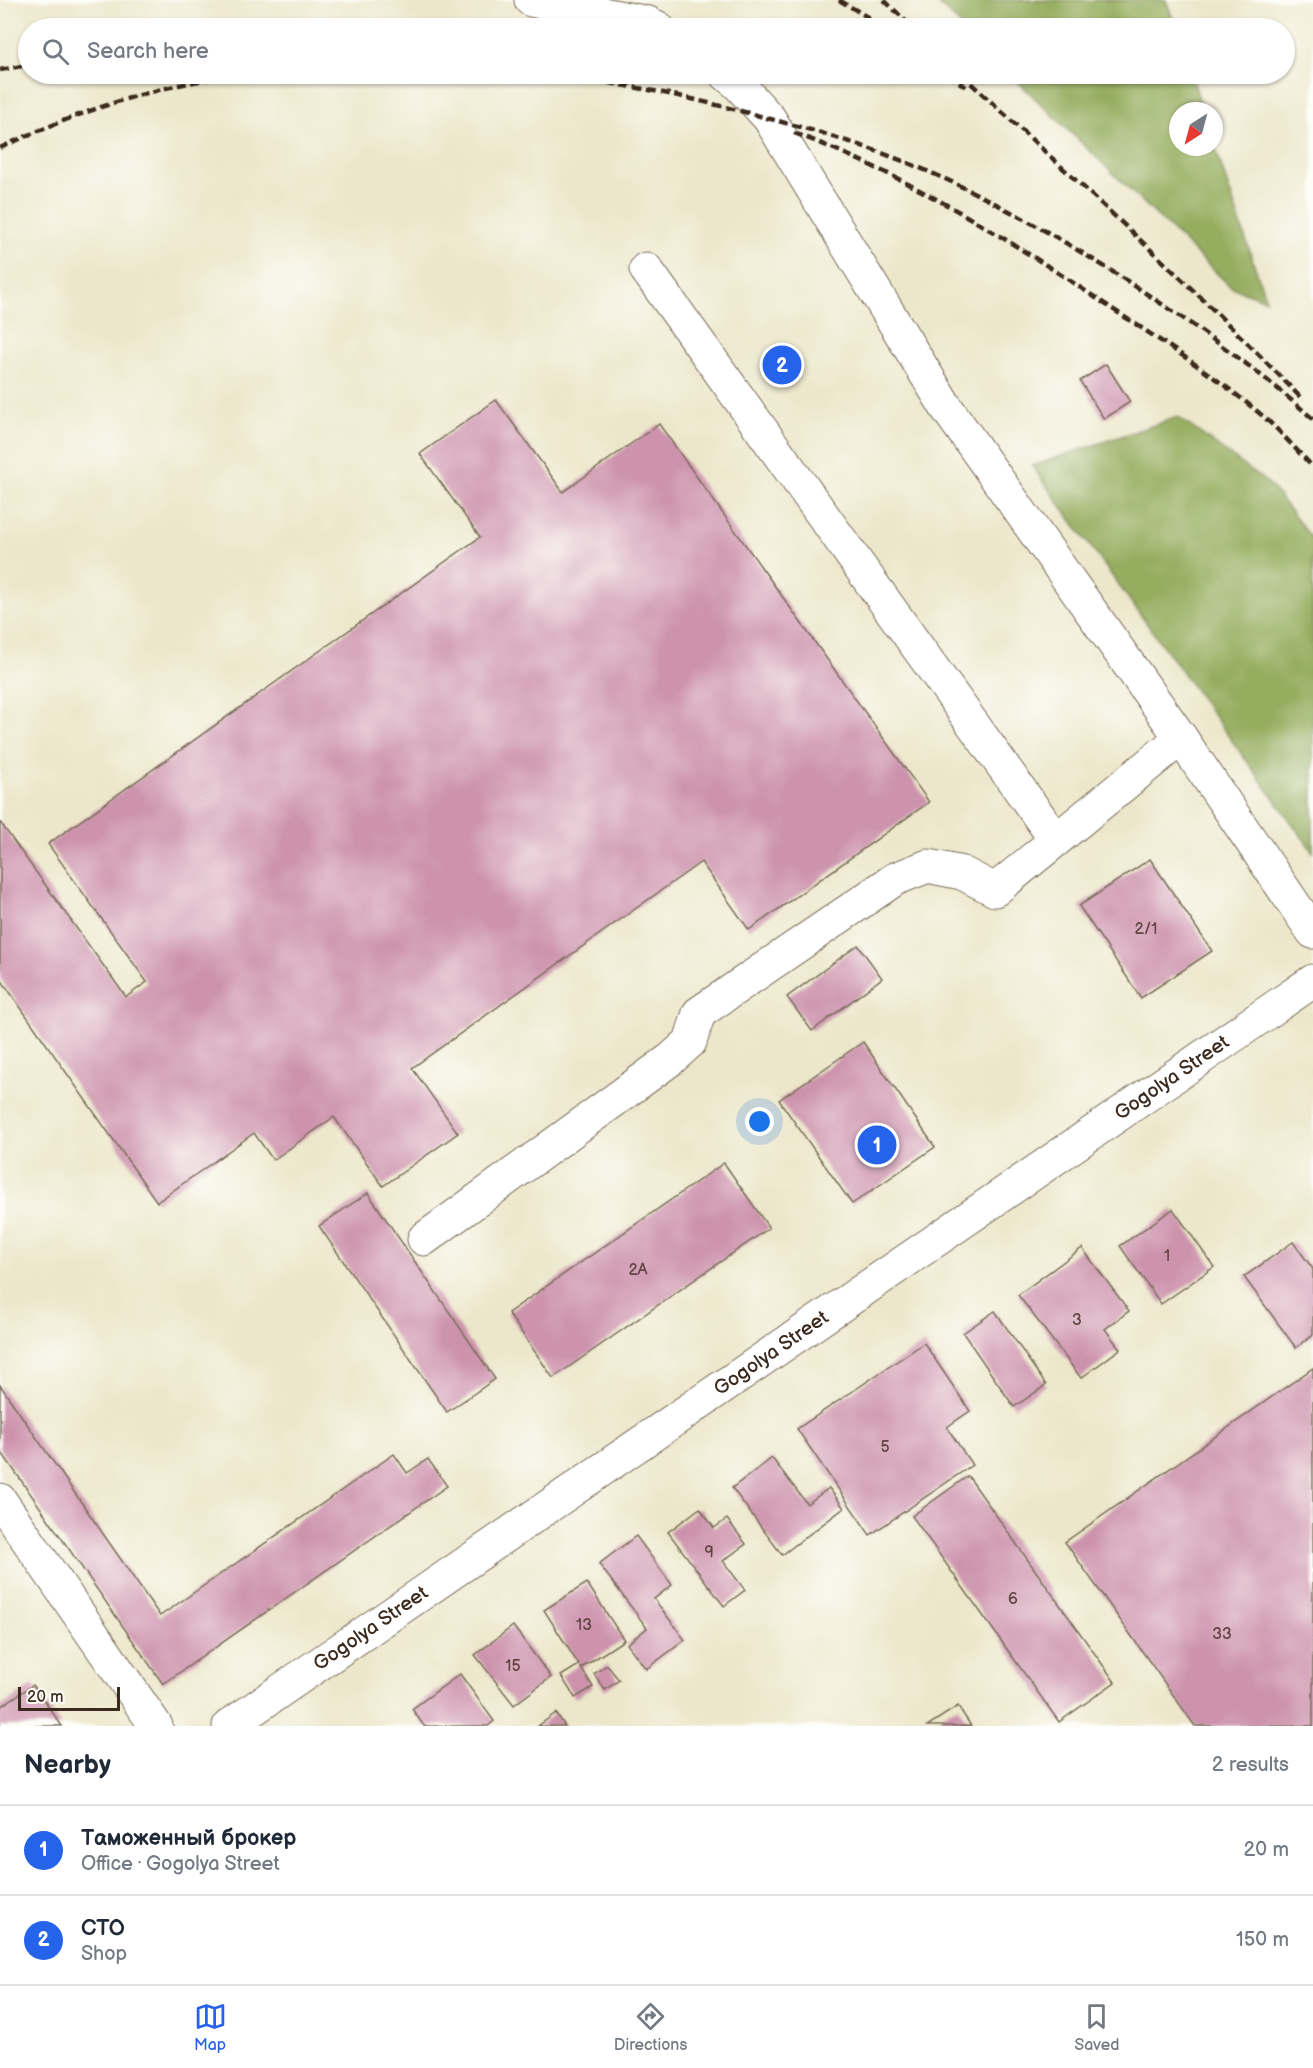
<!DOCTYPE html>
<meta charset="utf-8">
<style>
body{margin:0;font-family:"Balsamiq Sans",sans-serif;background:#f2f2f3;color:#1f2937}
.compass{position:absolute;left:1169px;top:102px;width:54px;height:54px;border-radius:50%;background:#fff;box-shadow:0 2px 4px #0004;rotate:216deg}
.scale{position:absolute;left:18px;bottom:15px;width:102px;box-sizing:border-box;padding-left:6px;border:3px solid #3b2a1e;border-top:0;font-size:16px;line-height:21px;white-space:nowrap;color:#3b2a1e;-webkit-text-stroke:4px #fdfcf7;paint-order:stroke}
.you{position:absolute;left:760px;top:1122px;width:21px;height:21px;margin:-15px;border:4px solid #fff;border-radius:50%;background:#1a73e8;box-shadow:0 0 0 9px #1a73e833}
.badge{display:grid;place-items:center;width:39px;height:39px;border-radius:50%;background:#2563eb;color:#fff;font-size:20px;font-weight:700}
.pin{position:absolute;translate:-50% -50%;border:3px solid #fff;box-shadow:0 2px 6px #0006}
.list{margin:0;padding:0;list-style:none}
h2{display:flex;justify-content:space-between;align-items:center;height:78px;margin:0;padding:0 24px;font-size:26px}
h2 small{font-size:20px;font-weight:400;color:#747a83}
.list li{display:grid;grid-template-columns:39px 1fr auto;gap:18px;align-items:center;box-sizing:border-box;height:90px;padding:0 24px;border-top:2px solid #e0e1e3}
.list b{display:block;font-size:22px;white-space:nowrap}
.list p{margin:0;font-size:20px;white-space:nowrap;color:#747a83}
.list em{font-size:20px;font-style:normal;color:#747a83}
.icon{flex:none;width:33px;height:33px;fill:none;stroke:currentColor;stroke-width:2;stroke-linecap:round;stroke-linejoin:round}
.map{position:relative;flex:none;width:1313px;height:1726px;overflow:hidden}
.search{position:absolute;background:#fff;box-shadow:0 2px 4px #0004;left:18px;right:18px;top:18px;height:66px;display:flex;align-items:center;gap:15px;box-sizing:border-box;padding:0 21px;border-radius:33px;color:#747a83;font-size:22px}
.sheet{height:258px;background:#fff}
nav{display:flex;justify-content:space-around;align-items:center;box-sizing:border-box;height:84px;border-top:2px solid #e0e1e3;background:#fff;font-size:16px;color:#747a83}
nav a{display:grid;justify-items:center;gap:3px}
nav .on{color:#2563eb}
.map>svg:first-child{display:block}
.forest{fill:#95ad5f;stroke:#686c3e;stroke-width:1.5}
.building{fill:#cd93ad}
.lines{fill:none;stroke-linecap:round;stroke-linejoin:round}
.minor-casing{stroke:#796c5a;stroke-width:35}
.minor{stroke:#fff;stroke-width:33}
.rail{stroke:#3b2a1e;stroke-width:4.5;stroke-dasharray:9 4.5;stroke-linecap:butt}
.labels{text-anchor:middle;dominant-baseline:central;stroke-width:4.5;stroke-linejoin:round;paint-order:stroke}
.number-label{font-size:16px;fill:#604442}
.street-label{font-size:20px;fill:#3b2a1e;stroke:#fdfcf7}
</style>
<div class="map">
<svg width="1313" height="1726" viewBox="0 0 1313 1726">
<rect width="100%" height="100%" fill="#fdfcf7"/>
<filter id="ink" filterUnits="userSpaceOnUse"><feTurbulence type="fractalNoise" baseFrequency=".0167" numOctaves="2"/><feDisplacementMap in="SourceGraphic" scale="12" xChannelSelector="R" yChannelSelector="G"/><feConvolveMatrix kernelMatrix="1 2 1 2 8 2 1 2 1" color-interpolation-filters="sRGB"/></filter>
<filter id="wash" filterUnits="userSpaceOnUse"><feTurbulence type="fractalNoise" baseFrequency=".008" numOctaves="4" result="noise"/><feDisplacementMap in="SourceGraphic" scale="24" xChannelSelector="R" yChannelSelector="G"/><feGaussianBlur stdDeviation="1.35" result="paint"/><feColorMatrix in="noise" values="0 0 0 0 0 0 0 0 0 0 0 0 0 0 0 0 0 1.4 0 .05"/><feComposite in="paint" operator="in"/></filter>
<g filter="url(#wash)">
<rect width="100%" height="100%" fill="#ece7ca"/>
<g class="forest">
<path d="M934 0H1166L1176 28H964Z"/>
<path d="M1010 74H1191L1203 111H1178V147H1214V144L1266 300 1231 287Z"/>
<path d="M1178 417 1269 484 1313 540V852L1032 466Z"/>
</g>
<g id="blocks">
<g class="building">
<path d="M1106 364 1130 402 1104 419 1080 381Z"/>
<path d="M496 400 563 492 659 424 929 802 749 930 701 862 412 1068 458 1133 383 1186 334 1117 273 1160 254 1133 157 1202 0 978V822L126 997 147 982 48 844 480 537 420 454Z"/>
<path d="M1150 859 1212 951 1141 998 1079 906Z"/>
<path d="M858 945 882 978 812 1031 787 997Z"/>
<path d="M863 1042 935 1147 852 1204 779 1100Z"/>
<path d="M724 1163 769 1228 553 1378 508 1313Z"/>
<path d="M368 1193 495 1379 447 1412 319 1226Z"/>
<path d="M1173 1209 1214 1267 1161 1304 1120 1246Z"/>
<path d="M1293 1242 1313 1269V1335L1296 1348 1244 1277Z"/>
<path d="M1082 1248 1129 1311 1105 1329 1120 1349 1081 1378 1018 1295Z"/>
<path d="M995 1311 1046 1385 1014 1407 963 1333Z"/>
<path d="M924 1343 970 1411 947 1427 972 1465 870 1535 797 1429Z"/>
<path d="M1313 1368V1726H1195L1065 1542Z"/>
<path d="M0 1385 160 1616 394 1454 407 1473 428 1459 447 1486 163 1684 0 1450Z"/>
<path d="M772 1458 807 1504 829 1488 844 1508 782 1555 732 1488Z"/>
<path d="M968 1476 1115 1682 1059 1722 912 1516Z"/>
<path d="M700 1508 714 1528 727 1519 746 1544 723 1561 745 1590 724 1606 668 1532Z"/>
<path d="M636 1536 672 1585 654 1599 685 1640 646 1669 627 1644 647 1628 599 1564Z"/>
<path d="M587 1583 624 1640 581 1668 593 1687 575 1698 561 1676 579 1665 544 1610Z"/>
<path d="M513 1626 551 1677 514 1705 475 1655Z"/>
<path d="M607 1665 619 1680 605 1690 594 1674Z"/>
<path d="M460 1674 494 1721 488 1726H424L412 1709Z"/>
<path d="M33 1685 62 1726H0V1707Z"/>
<path d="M958 1706 971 1726H927Z"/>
<path d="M556 1713 565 1726H538Z"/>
</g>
</g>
</g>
<g filter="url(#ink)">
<use href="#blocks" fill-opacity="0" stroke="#796c5a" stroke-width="1.5"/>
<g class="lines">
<g class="minor-casing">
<g id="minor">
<path d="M531 0 648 23 658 28"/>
<path d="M726 74 738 84 769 118 946 407 1181 738 1313 932"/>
<path d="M646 269 1056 840"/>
<path d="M424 1239 671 1059 690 1042 699 1013 895 879 928 866 962 873 995 890 1181 738"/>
<path d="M0 1500 156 1726"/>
<path id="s1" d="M229 1726 1313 981"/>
</g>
</g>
<use href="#minor" class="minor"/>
<g class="rail">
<path d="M839 0 886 28"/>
<path d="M884 0 913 28"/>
<path d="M0 70 28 65"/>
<path d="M541 74C620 82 690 97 767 118 824 133 880 150 934 174 1000 203 1063 240 1124 279 1190 322 1254 366 1313 419"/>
<path d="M948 74 966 87"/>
<path d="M961 74C1076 181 1194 286 1303 400"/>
<path d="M794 133C904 174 1002 235 1099 300 1156 338 1214 374 1265 418 1282 433 1297 451 1313 467"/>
<path d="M0 148C77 112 159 84 243 74"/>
</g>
</g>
</g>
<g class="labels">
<g class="number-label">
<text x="1146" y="929">2/1</text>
<text x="1167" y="1256">1</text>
<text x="638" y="1270">2А</text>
<text x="1077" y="1320">3</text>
<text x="885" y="1447">5</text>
<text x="709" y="1552">9</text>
<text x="1013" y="1599">6</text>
<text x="584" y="1625">13</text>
<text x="1222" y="1634">33</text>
<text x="513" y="1666">15</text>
</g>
<g class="street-label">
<text stroke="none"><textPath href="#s1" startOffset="1144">Gogolya Street</textPath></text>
<text stroke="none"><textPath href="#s1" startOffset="658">Gogolya Street</textPath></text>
<text stroke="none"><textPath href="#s1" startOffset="172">Gogolya Street</textPath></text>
</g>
</g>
</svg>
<svg class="compass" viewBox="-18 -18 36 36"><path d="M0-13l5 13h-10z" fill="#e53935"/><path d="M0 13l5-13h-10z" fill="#747a83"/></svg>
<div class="scale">20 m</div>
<div class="you"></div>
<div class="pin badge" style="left:877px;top:1145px">1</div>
<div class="pin badge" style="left:782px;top:365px">2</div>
<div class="search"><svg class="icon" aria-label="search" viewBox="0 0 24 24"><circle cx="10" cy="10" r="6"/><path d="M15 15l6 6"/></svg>Search here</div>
</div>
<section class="sheet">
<h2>Nearby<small>2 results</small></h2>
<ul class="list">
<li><span class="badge">1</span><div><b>Таможенный брокер</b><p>Office · Gogolya Street</p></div><em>20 m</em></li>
<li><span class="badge">2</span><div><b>СТО</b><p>Shop</p></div><em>150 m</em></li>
</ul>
</section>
<nav>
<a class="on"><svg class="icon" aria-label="map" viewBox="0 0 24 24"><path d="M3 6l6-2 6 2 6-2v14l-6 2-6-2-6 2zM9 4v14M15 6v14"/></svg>Map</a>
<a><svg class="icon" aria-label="directions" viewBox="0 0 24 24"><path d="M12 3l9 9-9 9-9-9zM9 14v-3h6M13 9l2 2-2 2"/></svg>Directions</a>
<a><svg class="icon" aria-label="saved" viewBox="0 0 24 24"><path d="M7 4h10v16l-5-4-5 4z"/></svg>Saved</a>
</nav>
